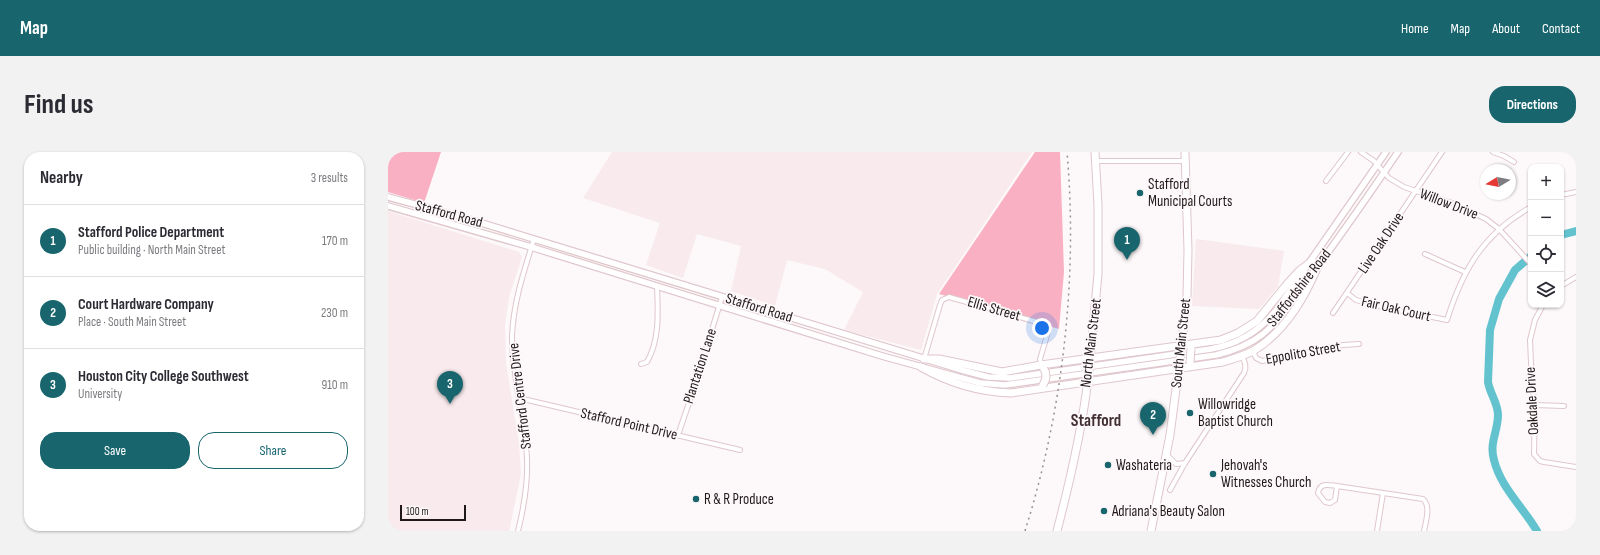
<!DOCTYPE html>
<meta charset="utf-8">
<style>
body{margin:0;font-family:"Sofia Sans Condensed",sans-serif;background:#f2f2f3;color:#2b2b33}
.controls{position:absolute;right:12px;top:12px;display:grid;overflow:hidden;border-radius:8px;box-shadow:0 1px 3px #0004}
.controls button{width:36px;height:36px;display:grid;place-items:center;padding:0;border:0;border-bottom:1px solid #e1e1e2;background:#fff;color:#2b2b33;font:20px sans-serif}
.compass{position:absolute;left:1092px;top:12px;width:36px;height:36px;border-radius:50%;background:#fff;box-shadow:0 1px 3px #0004;rotate:260deg}
.scale{position:absolute;left:12px;bottom:10px;width:66px;box-sizing:border-box;padding-left:4px;border:2px solid #21181a;border-top:0;font-size:11px;line-height:14px;white-space:nowrap;color:#21181a;-webkit-text-stroke:3px #fdf8f9;paint-order:stroke}
.you{position:absolute;left:654px;top:176px;width:14px;height:14px;margin:-10px;border:3px solid #fff;border-radius:50%;background:#1a73e8;box-shadow:0 0 0 6px #1a73e833}
.badge{display:grid;place-items:center;width:26px;height:26px;border-radius:50%;background:#18656e;color:#fff;font-size:13px;font-weight:700}
.pin{position:absolute;translate:-50% -33px;filter:drop-shadow(0 1px 2px #0008)}
.pin::after{content:'';position:absolute;top:21px;width:14px;height:12px;background:inherit;clip-path:polygon(0 0,100% 0,50% 100%)}
.list{margin:0;padding:0;list-style:none}
h2{display:flex;justify-content:space-between;align-items:center;height:52px;margin:0;padding:0 16px;font-size:17px}
h2 small{font-size:13px;font-weight:400;color:#7c7c81}
.list li{display:grid;grid-template-columns:26px 1fr auto;gap:12px;align-items:center;box-sizing:border-box;height:72px;padding:0 16px;border-top:1px solid #e1e1e2}
.list b{display:block;font-size:15px;white-space:nowrap}
.list p{margin:0;font-size:13px;white-space:nowrap;color:#7c7c81}
.list em{font-size:13px;font-style:normal;color:#7c7c81}
.actions{display:flex;gap:8px;padding:12px 16px}
.actions a{flex:1;padding:9px 0;border:1px solid #18656e;border-radius:16px;text-align:center;font-size:14px;color:#18656e}
.actions .main{background:#18656e;color:#fff}
.icon{flex:none;width:22px;height:22px;fill:none;stroke:currentColor;stroke-width:2;stroke-linecap:round;stroke-linejoin:round}
.map{position:relative;flex:none;width:1188px;height:379px;overflow:hidden;border-radius:16px}
header{display:flex;align-items:center;gap:24px;box-sizing:border-box;height:56px;padding:0 20px;background:#18656e;color:#fff}
header strong{font-size:19px}
nav{display:flex;gap:22px;margin-inline-start:auto;font-size:14px}
.intro{display:flex;align-items:center;justify-content:space-between;box-sizing:border-box;height:96px;padding:0 24px}
h1{margin:0;font-size:28px}
.button{padding:10px 18px;border-radius:16px;background:#18656e;color:#fff;font-size:14px;font-weight:700}
main{display:flex;gap:24px;padding:0 24px}
aside{flex:1;background:#fff;border-radius:16px;box-shadow:0 1px 3px #0004}
.map>svg:first-child{display:block}
.built{fill:#f8eaed}
.green{fill:#fab0c3}
.lines{fill:none;stroke-linecap:round;stroke-linejoin:round}
.river{stroke:#62c3cf;stroke-width:8}
.street-casing{stroke:#dfc7cc;stroke-width:6}
.secondary-casing{stroke:#dfc7cc;stroke-width:8}
.highway-casing{stroke:#dfc7cc;stroke-width:9}
.street{stroke:#fff;stroke-width:4}
.secondary{stroke:#fff;stroke-width:5.5}
.highway{stroke:#fff;stroke-width:7}
.rail{stroke:#979092;stroke-width:1.5;stroke-dasharray:2 4;stroke-linecap:butt}
.highway-bridge-casing{stroke:#dfc7cc;stroke-width:9;stroke-linecap:butt}
.highway-bridge{stroke:#fff;stroke-width:7}
.poi-dot{fill:#18656e;stroke:#fdf8f9;stroke-width:1.5}
.labels{text-anchor:middle;dominant-baseline:central;stroke-width:3.5;stroke-linejoin:round;paint-order:stroke}
.poi-label{font-size:15px;fill:#21181a;stroke:#fdf8f9;text-anchor:start}
.street-label{font-size:15px;fill:#21181a;stroke:#fdf8f9}
.quarter-label{font-size:17px;font-weight:bold;fill:#422f34;stroke:#fdf8f9}
</style>
<header>
<strong>Map</strong>
<nav><a>Home</a><a>Map</a><a>About</a><a>Contact</a></nav>
</header>
<div class="intro"><h1>Find us</h1><a class="button">Directions</a></div>
<main>
<aside>
<h2>Nearby<small>3 results</small></h2>
<ul class="list">
<li><span class="badge">1</span><div><b>Stafford Police Department</b><p>Public building · North Main Street</p></div><em>170 m</em></li>
<li><span class="badge">2</span><div><b>Court Hardware Company</b><p>Place · South Main Street</p></div><em>230 m</em></li>
<li><span class="badge">3</span><div><b>Houston City College Southwest</b><p>University</p></div><em>910 m</em></li>
</ul>
<div class="actions"><a class="main">Save</a><a>Share</a></div>
</aside>
<div class="map">
<svg width="1188" height="379" viewBox="0 0 1188 379">
<rect width="100%" height="100%" fill="#fdf8f9"/>
<g class="built">
<path d="M224 0H644L549 142 533 198 456 178 475 140 437 117 399 108 387 154 343 139 353 94 309 82 295 126 258 113 272 71 195 46Z"/>
<path d="M0 59 131 100 134 105 121 145 117 173 118 211 131 292 133 322 121 379H0Z"/>
<path d="M808 87 896 99 890 135 871 157 804 154Z"/>
</g>
<g class="green">
<path d="M0 0H53L36 51 0 40Z"/>
<path d="M647 0H672L676 120 671 177 551 142Z"/>
</g>
<g class="lines">
<g class="river">
<path d="M1173 83 1188 79"/>
<path d="M1143 104 1127 118 1111 147 1102 178 1100 230C1102 242 1110 251 1110 263 1110 279 1101 291 1106 308 1113 336 1135 355 1149 379"/>
</g>
<g class="street-casing">
<g id="street">
<path d="M973 0 986 9 1001 26 1016 35 1064 51 1098 67 1111 77 1143 112"/>
<path d="M1105 0 1116 4 1126 10"/>
<path d="M708 9H797"/>
<path d="M938 29 960 0"/>
<path d="M1173 43 1188 40"/>
<path d="M1037 102 1077 120"/>
<path d="M1173 134 1188 125"/>
<path d="M959 141 968 148 981 152 1059 168C1075 117 1095 82 1143 55"/>
<path d="M1155 153 1147 168 1142 188 1144 233 1147 253 1146 302 1152 309 1156 310 1188 315"/>
<path d="M945 161 1054 0"/>
<path d="M865 199 868 206 874 209 955 193 971 192"/>
<path d="M536 207 552 153 554 148 561 145 656 172 661 177 652 207 653 213"/>
<path d="M253 212 259 210C272 187 270 160 269 134"/>
<path d="M131 246 352 298"/>
<path d="M1147 253 1176 254"/>
<path d="M290 283 304 242 334 145"/>
<path d="M779 303 788 312 797 311"/>
<path d="M949 334 947 348 942 351 937 350 930 341C932 330 941 333 949 334L1035 347C1043 354 1038 369 1036 379"/>
<path d="M782 338 797 311 856 221C859 215 857 210 854 204"/>
<path d="M130 379C136 355 140 331 139 306 137 266 124 226 124 185 125 151 136 119 146 87"/>
<path d="M989 379 995 341"/>
</g>
</g>
<g class="secondary-casing">
<g id="secondary">
<path d="M0 45 74 65 577 219 600 225 622 226 823 197C851 192 872 179 889 157L998 0"/>
<path d="M0 54 143 95 494 204 592 231 617 233 828 203C845 199 861 193 875 182 892 168 905 148 918 130 950 88 980 44 1010 0"/>
</g>
</g>
<g class="highway-casing">
<g id="highway">
<path d="M793 197 799 144 800 98 797 0"/>
<path d="M536 207H551L614 220 653 213 833 188 850 181 869 169 900 131 911 119 924 109"/>
<path d="M702 209 710 122V53L707 0"/>
<path d="M533 215C561 231 591 240 623 241L835 210C845 207 855 204 865 199 895 181 916 147 929 116"/>
<path d="M669 379C682 329 694 278 700 227"/>
<path d="M763 379 782 283 791 214"/>
</g>
</g>
<use href="#street" class="street"/>
<use href="#secondary" class="secondary"/>
<use href="#highway" class="highway"/>
<path class="rail" d="M637 379C675 258 690 126 679 0"/>
<g class="highway-bridge-casing">
<g id="highway-bridge">
<path d="M802 210 803 197"/>
<path d="M792 213 793 197"/>
<path d="M700 227 702 211"/>
<path d="M655 233C658 228 659 222 656 217"/>
</g>
</g>
<use href="#highway-bridge" class="highway-bridge"/>
</g>
<g class="poi-dot">
<circle cx="752" cy="41" r="4"/>
<circle cx="802" cy="261" r="4"/>
<circle cx="720" cy="313" r="4"/>
<circle cx="825" cy="322" r="4"/>
<circle cx="308" cy="347" r="4"/>
<circle cx="716" cy="359" r="4"/>
</g>
<g class="labels">
<g class="poi-label">
<text x="760" y="32">Stafford<tspan x="760" dy="17">Municipal Courts</tspan></text>
<text x="810" y="252">Willowridge<tspan x="810" dy="17">Baptist Church</tspan></text>
<text x="728" y="313">Washateria</text>
<text x="833" y="313">Jehovah's<tspan x="833" dy="17">Witnesses Church</tspan></text>
<text x="316" y="347">R &amp; R Produce</text>
<text x="724" y="359">Adriana's Beauty Salon</text>
</g>
<g class="street-label">
<text transform="translate(1061 52) rotate(21)">Willow Drive</text>
<text transform="translate(61 62) rotate(15)">Stafford Road</text>
<text transform="translate(993 91) rotate(-56)">Live Oak Drive</text>
<text transform="translate(911 136) rotate(-52)">Staffordshire Road</text>
<text transform="translate(371 156) rotate(17)">Stafford Road</text>
<text transform="translate(606 157) rotate(16)">Ellis Street</text>
<text transform="translate(1008 157) rotate(13)">Fair Oak Court</text>
<text transform="translate(703 191) rotate(-83)">North Main Street</text>
<text transform="translate(793 191) rotate(-84)">South Main Street</text>
<text transform="translate(915 201) rotate(-10)">Eppolito Street</text>
<text transform="translate(312 214) rotate(-72)">Plantation Lane</text>
<text transform="translate(132 244) rotate(-97)">Stafford Centre Drive</text>
<text transform="translate(1144 249) rotate(-93)">Oakdale Drive</text>
<text transform="translate(241 272) rotate(13)">Stafford Point Drive</text>
</g>
<g class="quarter-label">
<text x="708" y="269">Stafford</text>
</g>
</g>
</svg>
<div class="controls">
<button>+</button>
<button>−</button>
<button><svg class="icon" aria-label="locate" viewBox="0 0 24 24"><circle cx="12" cy="12" r="6"/><path d="M12 2v4M12 18v4M2 12h4M18 12h4"/></svg></button>
<button><svg class="icon" aria-label="layers" viewBox="0 0 24 24"><path d="M12 4l9 5-9 5-9-5zM3 14l9 5 9-5"/></svg></button>
</div>
<svg class="compass" viewBox="-18 -18 36 36"><path d="M0-13l5 13h-10z" fill="#e53935"/><path d="M0 13l5-13h-10z" fill="#7c7c81"/></svg>
<div class="scale">100 m</div>
<div class="you"></div>
<div class="pin badge" style="left:739px;top:108px">1</div>
<div class="pin badge" style="left:765px;top:283px">2</div>
<div class="pin badge" style="left:62px;top:252px">3</div>
</div>
</main>
